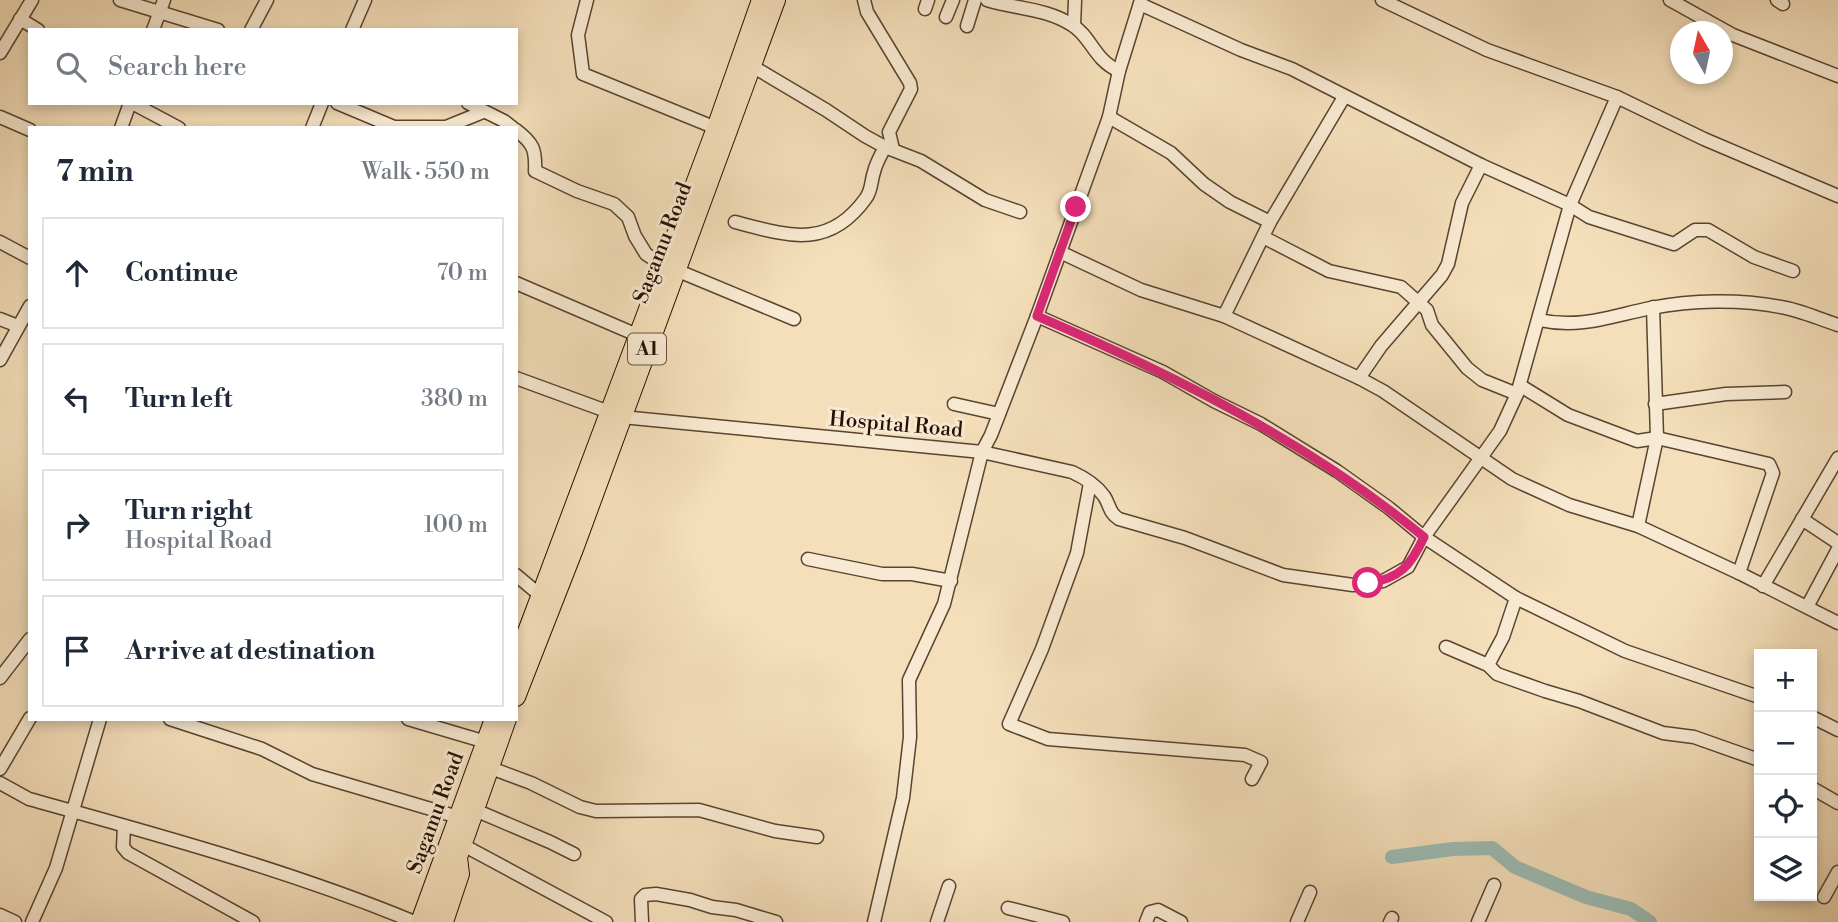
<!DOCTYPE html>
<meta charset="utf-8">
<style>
body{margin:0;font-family:"Libre Bodoni",serif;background:#f2f2f3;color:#1f2937}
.controls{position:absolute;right:21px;bottom:21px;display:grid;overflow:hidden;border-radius:0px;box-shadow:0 4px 10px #0003}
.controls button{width:63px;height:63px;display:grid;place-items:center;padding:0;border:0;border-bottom:2px solid #e0e1e3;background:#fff;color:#1f2937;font:35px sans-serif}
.compass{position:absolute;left:1670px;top:21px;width:63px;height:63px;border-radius:50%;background:#fff;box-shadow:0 4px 10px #0003;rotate:351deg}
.stop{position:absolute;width:21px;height:21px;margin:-16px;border:5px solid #db2777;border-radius:50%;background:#fff}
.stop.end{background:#db2777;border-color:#fff;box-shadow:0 2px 7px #0008}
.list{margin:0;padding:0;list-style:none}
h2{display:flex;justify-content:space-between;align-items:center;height:91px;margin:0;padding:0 28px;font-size:30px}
h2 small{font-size:23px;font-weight:400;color:#747a83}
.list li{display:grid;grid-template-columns:46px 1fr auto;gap:21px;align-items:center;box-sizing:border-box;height:112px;margin:0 14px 14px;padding:0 14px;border:2px solid #e0e1e3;border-radius:0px}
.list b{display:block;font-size:26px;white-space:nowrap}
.list p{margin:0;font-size:23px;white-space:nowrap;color:#747a83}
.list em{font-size:23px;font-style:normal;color:#747a83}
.icon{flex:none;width:38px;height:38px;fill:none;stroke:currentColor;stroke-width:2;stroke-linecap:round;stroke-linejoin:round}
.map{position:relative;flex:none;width:1838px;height:922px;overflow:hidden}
.search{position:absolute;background:#fff;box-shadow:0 4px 10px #0003;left:28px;top:28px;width:490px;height:77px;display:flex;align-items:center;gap:18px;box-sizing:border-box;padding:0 24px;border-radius:0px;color:#747a83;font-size:26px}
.panel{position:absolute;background:#fff;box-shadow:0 4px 10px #0003;left:28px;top:126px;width:490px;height:595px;border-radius:0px}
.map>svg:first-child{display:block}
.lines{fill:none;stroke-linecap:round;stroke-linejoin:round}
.river{stroke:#9cbcb5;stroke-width:14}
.minor-casing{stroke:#5a432f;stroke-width:15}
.major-casing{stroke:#270f01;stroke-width:18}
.highway-casing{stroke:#270f01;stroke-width:20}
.minor{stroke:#f8ead2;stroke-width:12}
.major{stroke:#f4dfba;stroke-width:16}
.highway{stroke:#f4dfba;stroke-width:18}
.route{stroke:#db2777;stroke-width:9}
.labels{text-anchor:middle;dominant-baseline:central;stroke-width:6;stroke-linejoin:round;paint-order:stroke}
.shield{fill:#f8ead2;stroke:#665140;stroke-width:2}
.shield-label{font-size:19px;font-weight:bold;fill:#270f01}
.street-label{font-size:21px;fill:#270f01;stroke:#f8ead2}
</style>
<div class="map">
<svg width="1838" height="922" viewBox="0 0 1838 922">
<rect width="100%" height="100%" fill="#f4dfba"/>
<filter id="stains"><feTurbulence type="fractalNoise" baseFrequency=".00286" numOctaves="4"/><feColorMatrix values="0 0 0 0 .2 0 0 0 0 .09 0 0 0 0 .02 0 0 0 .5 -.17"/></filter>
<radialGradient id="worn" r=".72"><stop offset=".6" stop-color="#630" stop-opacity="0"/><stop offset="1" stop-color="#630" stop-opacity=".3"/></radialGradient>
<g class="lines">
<path class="river" d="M1392 857 1453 849 1492 848 1515 867 1586 897 1631 909 1650 922"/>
<g class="minor-casing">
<g id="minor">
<path d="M120 0 218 30"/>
<path d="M587 0 578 35 583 74 716 128"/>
<path d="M864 0 867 12 910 83 911 89 889 132 893 149"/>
<path d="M987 0C1016 9 1046 8 1072 25 1091 36 1094 60 1119 71"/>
<path d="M1382 0 1487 50 1617 97 1704 139 1838 196"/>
<path d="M1670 0 1733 35 1838 76"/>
<path d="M1777 0 1783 4"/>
<path d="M1140 4 1241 50 1292 69 1481 165 1570 205 1589 217 1674 244 1695 230H1708L1754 257 1793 271"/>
<path d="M925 9 928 0"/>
<path d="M946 17 953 0"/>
<path d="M20 19 38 30"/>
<path d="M967 26 975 0"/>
<path d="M1074 26 1075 0"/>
<path d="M153 30 164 0"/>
<path d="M251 30 267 0"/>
<path d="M352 30 365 0"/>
<path d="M0 53 32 0"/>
<path d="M752 66 826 110 865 136 885 147 921 161 985 200 1020 212"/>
<path d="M132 103 179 128"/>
<path d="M337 103 394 127H446L483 112"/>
<path d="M468 103 504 121 513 128"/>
<path d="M0 117 30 130"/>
<path d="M1109 117 1171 153 1204 184 1230 202 1270 222"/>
<path d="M121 128 130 103"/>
<path d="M312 128 322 103"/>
<path d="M516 130C533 143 536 149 535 171L577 191 614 204 628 217 635 236 646 254 664 266"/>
<path d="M735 222C788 236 829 250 866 198 872 190 871 180 874 172 876 163 881 155 885 147"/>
<path d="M1263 237 1329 271 1401 287 1427 310 1432 325 1467 368 1482 380 1517 394"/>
<path d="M0 242 30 258"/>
<path d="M1060 252 1141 290 1224 316 1359 378 1383 391 1512 479 1569 505 1638 526 1739 573 1838 623"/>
<path d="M676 270 794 319"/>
<path d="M516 283 637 335"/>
<path d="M1037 316 1163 372 1214 401 1261 424 1337 471 1389 508 1424 537 1516 598 1625 651 1759 697"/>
<path d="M1224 316 1270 222 1344 97"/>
<path d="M0 319 18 326"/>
<path d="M1539 320C1581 329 1611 316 1651 308 1692 300 1740 299 1781 307 1800 310 1819 319 1838 325"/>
<path d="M0 360 30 306"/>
<path d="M516 378 609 412"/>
<path d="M1359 378 1381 346 1442 275 1448 264 1462 203 1481 165"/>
<path d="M1521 386 1568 415 1637 441 1657 438 1769 464 1773 473 1739 573"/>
<path d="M954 404 999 414"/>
<path d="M1655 404 1726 394 1785 392"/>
<path d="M622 417 982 452 991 435 1037 316 1109 117 1119 71 1141 0"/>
<path d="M1090 483 1077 553 1042 649 1009 724 1048 739 1245 755 1261 762 1252 779"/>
<path d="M1802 519 1838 543"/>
<path d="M1638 526 1657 438 1653 307"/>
<path d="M808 559 882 574H912L951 581"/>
<path d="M516 575 541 596"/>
<path d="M1763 586 1838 458"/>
<path d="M1807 607 1838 549"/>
<path d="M1446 647 1488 665 1497 674 1545 691 1579 701 1663 733 1694 737 1759 760"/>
<path d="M1488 665 1503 637 1516 598"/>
<path d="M0 678 30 639"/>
<path d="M1812 717 1838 730"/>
<path d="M170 719 262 749 312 774 458 817"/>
<path d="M408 719 486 742"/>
<path d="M488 767 531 783 580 807 596 811 699 810 775 831 817 837"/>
<path d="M0 769 30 718"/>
<path d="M0 783 29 799C158 835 288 870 412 921"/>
<path d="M1812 788 1838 803"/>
<path d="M475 810 550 842 574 854"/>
<path d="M124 826 123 847 128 853 253 922"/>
<path d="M463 845 606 922"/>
<path d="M1824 897 1838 872"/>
<path d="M1008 908 1063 922"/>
<path d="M0 915 15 922"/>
<path d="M32 922 56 868 100 719"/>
<path d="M642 922 641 899 645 895 656 894 690 900 712 907 736 910 776 922"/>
<path d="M874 922 903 798 910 737 909 680 944 604 982 452 1072 472C1083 477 1097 486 1104 496 1110 505 1109 513 1119 519L1185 538 1283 575 1353 585 1383 581 1408 567 1424 537 1500 431 1517 394 1570 205 1617 97"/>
<path d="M937 922 949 886"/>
<path d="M1146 922 1150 912 1158 910 1181 922"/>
<path d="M1297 922 1310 892"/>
<path d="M1390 922 1392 918"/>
<path d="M1478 922 1494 885"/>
</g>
</g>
<g class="major-casing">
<path id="major" d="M445 922 461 874 459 858"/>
</g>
<g class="highway-casing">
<g id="highway">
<path d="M516 661 716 128 761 0"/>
<path d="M516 697 574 549 776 0"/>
<path d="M420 922 494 719"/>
<path d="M435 922 507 719"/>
</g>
</g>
<use href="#minor" class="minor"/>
<use href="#major" class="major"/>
<use href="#highway" class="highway"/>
</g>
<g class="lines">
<path class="route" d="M1076 207 1037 316C1174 375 1308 442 1424 537 1411 565 1400 579 1368 583"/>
</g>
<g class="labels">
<rect class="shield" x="628" y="333.5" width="38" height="31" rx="5"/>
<g class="shield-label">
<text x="647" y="349">A1</text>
</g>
<g class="street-label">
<text transform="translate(663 243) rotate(-69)">Sagamu Road</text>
<text transform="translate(896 425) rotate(5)">Hospital Road</text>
<text transform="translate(436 813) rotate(-70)">Sagamu Road</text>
</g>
</g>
<rect width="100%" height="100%" filter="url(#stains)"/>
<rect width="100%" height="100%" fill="url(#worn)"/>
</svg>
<div class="controls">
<button>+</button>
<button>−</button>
<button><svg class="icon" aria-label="locate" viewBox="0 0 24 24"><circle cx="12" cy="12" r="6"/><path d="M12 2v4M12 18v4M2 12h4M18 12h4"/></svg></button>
<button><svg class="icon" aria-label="layers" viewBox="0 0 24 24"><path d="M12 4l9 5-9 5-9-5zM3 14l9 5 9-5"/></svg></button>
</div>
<svg class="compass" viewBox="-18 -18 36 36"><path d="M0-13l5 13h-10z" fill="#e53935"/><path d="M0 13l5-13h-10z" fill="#747a83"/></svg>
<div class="stop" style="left:1368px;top:583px"></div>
<div class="stop end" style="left:1076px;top:207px"></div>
<div class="search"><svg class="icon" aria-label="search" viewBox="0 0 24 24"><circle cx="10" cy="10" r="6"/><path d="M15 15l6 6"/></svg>Search here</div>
<section class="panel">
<h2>7 min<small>Walk · 550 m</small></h2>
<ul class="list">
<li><svg class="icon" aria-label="ahead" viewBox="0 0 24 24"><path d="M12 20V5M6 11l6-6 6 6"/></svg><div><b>Continue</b></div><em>70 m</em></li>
<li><svg class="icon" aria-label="left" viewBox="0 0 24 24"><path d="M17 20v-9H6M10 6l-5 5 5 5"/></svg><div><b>Turn left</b></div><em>380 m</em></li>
<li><svg class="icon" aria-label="right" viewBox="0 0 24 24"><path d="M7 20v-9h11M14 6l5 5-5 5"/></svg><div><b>Turn right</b><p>Hospital Road</p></div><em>100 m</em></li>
<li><svg class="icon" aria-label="arrive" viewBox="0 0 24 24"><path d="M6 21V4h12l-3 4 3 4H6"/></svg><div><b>Arrive at destination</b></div></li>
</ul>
</section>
</div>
